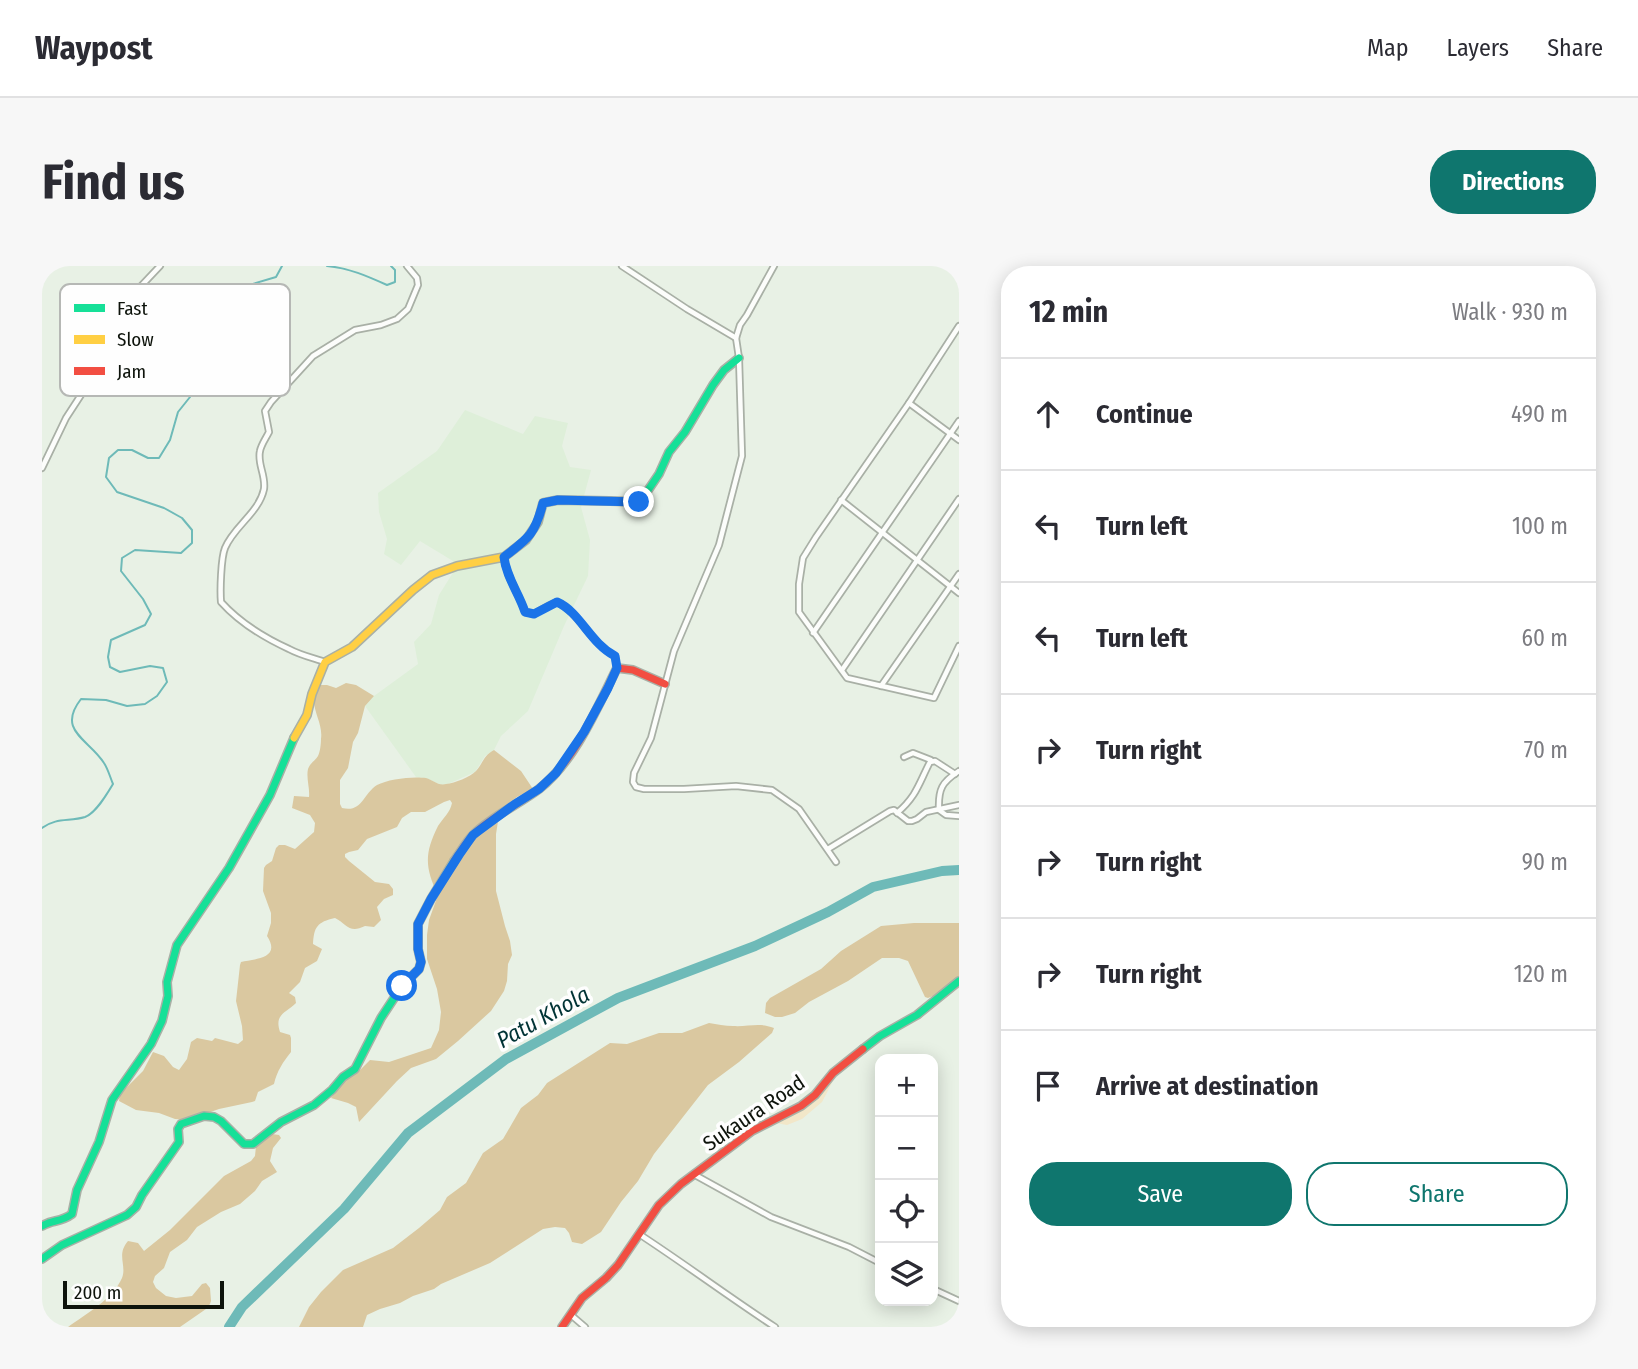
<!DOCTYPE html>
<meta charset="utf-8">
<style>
body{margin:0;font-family:"Fira Sans Condensed",sans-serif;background:#f7f7f7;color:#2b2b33}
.controls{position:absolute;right:21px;bottom:21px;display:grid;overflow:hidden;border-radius:14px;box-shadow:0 4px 18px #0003}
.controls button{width:63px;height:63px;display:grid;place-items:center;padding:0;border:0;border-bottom:2px solid #e1e1e2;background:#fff;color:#2b2b33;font:35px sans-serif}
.scale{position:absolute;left:21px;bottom:18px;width:161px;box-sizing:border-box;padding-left:7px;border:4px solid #0d130b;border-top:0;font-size:19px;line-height:24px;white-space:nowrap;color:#0d130b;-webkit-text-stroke:5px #fefefe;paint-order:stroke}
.stop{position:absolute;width:21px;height:21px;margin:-16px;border:5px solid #1a73e8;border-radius:50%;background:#fff}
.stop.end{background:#1a73e8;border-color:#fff;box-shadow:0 2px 7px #0008}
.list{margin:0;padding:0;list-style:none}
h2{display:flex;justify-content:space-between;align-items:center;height:91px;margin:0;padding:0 28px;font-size:30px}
h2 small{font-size:23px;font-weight:400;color:#7c7c81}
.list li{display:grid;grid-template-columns:46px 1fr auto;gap:21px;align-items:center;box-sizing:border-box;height:112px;padding:0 28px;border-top:2px solid #e1e1e2}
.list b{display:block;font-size:26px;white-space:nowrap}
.list em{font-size:23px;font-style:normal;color:#7c7c81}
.actions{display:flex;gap:14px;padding:21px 28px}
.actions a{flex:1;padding:16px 0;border:2px solid #0f766e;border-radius:28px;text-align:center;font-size:24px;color:#0f766e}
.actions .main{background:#0f766e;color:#fff}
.icon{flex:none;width:38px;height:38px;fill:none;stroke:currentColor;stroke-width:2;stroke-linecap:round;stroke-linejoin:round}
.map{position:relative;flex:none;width:917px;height:1061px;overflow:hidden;border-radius:28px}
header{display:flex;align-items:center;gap:42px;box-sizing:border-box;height:98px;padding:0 35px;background:#fff;border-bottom:2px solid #e1e1e2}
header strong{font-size:33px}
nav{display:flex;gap:38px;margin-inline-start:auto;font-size:24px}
.intro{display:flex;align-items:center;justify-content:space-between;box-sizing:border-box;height:168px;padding:0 42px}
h1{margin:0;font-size:49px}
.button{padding:18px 32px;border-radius:28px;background:#0f766e;color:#fff;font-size:24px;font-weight:700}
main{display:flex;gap:42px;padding:0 42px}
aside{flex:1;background:#fff;border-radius:28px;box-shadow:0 4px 18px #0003}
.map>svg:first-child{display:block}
.built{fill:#deefd9}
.green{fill:#f2e7c9}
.forest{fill:#dac8a0}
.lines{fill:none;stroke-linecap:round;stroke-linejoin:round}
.stream{stroke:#6ebab8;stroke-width:2}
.river{stroke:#6ebab8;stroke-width:10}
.street-casing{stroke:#a9b0a6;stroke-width:8}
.fast-casing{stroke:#a9b0a6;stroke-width:10}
.slow-casing{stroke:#a9b0a6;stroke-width:10}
.jam-casing{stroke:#a9b0a6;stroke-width:10}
.street{stroke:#fcfdfb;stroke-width:4.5}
.fast{stroke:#16e098;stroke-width:7}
.slow{stroke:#ffcf43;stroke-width:7}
.jam{stroke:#f24e42;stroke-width:7}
.route{stroke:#1a73e8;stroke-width:9}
.labels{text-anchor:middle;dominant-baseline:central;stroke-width:7;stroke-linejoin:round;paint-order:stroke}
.street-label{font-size:21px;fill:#0d130b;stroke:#fefefe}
.water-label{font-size:23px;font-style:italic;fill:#003335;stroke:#fefefe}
.key{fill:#fefefe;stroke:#b6b8b5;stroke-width:2}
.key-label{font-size:19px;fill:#0d130b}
</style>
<header>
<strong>Waypost</strong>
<nav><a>Map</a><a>Layers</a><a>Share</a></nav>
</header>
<div class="intro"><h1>Find us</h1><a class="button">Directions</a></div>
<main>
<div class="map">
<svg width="917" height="1061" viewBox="0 0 917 1061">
<rect width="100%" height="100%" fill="#e8f1e5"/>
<path class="built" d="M423 144 481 168 493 150 526 157 520 180 528 201 549 204 539 241 548 274 546 310 522 360 486 445 459 470 452 484 443 490 433 506 406 518 399 519 386 513 374 511 323 440 332 430 376 398 372 376 389 358 397 329 412 305 411 295 378 275 359 299 342 288 345 273 337 246 336 227 395 185Z"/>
<path class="green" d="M793 811 780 836 760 853 745 859 734 857 760 843Z"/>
<g class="forest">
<path d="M304 417 314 419 332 430 323 440 316 467 311 476 306 502 298 514V538L300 542C320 547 321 528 335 519 346 513 371 510 384 512 391 514 396 520 404 518 413 517 428 511 434 505 441 497 442 489 452 484L479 505 491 523 475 531 463 540 457 549 454 568V625L463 660 468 675 470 689 466 698 465 715 462 725 449 745 416 775 394 793 369 802 355 815 317 856 314 841 306 837 289 832 301 815 316 806 328 794 347 796 389 782 397 764 399 746 395 723 385 693V669L387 654 396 629C383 602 382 588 396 560 401 552 408 547 410 537L408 534 402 536 383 546H369L360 552 355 561 325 573 316 584 307 586 303 588V591L307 595 333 616 347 618 351 623V629L342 633 335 641 339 654 332 661 323 660C307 668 305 658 293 652 275 656 272 661 271 678L280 683 275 695 263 702 258 716 247 727 253 731 254 737C244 747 232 748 238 766L248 769 249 772V786C241 796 235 805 232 818L216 826 213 835 210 836 177 843 146 854 133 853 117 847 94 844 77 835 78 828 101 805 111 786 122 790 131 801 137 804 145 793 149 776 155 772 170 775 173 772 196 778 201 774 200 760 194 735 198 699 199 696C212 693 240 693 225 670L229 657V647L221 625 222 602 224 599 230 595 234 582 237 579H243L253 583 272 566 273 557 268 549 250 542 252 530 267 531C268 522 264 512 266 503 268 497 273 495 276 490 278 486 279 478 279 473 281 459 272 447 272 435 272 429 276 424 278 419H285L294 422Z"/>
<path d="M872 657H917V710L896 728 886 732 883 731 866 695 857 692H840L806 715 767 736 753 747 740 751H733L723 747 724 737 728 732 779 703 799 685 839 660Z"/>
<path d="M667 757C675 758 683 760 691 760 706 761 718 756 732 762L730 767 697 796 666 819 612 888 596 915 579 936 559 966 540 978 530 976 527 967 523 962 513 961 501 963 448 997 399 1018 392 1023 371 1030 358 1037 338 1043 325 1049 321 1061H257L267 1041 279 1026 301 1004 351 982 377 962 398 944 405 931 424 917 441 887 461 873 479 842 496 829 505 817 568 777 585 778 617 767H640Z"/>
<path d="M230 868 237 869 239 872 231 882 228 895 235 906 220 915 213 925 198 938 179 946 155 961 145 974 128 986 122 1002 113 1010 111 1016 114 1022 124 1030 134 1032 150 1030 160 1018 164 1017 168 1022 169 1035 168 1038 164 1043 138 1061H26C44 1048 71 1033 80 1012 85 999 74 989 86 975L96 977 102 985 128 964 182 910 209 895 213 890 214 880 221 873Z"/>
</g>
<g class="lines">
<g class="stream">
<path d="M285 0C307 2 325 10 345 19L353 16V4L349 0"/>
<path d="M0 562C15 551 27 556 43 551 54 547 65 528 71 518 68 511 66 503 62 497 47 473 14 465 39 433L64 434 85 440 103 438 115 430 125 416 121 402 108 400 78 406 68 401 66 391 69 374 103 359 109 348 101 333 79 305 80 292 93 284 139 287 150 277V264L140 252 122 242 75 226 64 211 67 192 76 184H90L106 192H117L128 174 136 146 152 126 167 115 171 104 180 103 209 123H220L222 111 216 91 204 72 184 60 172 48 175 37 197 22 234 11 240 0"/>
</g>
<path class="river" d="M187 1061 200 1041 302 943 366 867 464 793 576 732 713 680 786 646 831 621 900 605 917 604"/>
<g class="street-casing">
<g id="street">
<path d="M580 0 645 43 694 72"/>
<path d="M732 0 705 49 698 59 694 72 697 92 700 190 677 279 632 385 609 472 592 507 591 516 594 521 602 523H642L694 520 730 524 757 543 794 596"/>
<path d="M917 60 867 137 774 271 761 292 757 318V346L805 412 892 432 917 380"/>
<path d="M867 137 917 174"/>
<path d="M0 202 24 152 63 92V85L60 81 59 73 63 64 82 38 118 0"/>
<path d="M799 234 917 327"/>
<path d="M462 291C464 311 477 327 483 346L492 348 506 340 515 336C538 347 548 377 573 390L575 402"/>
<path d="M771 367 917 155"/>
<path d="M283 396C271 392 258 389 247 383 223 372 197 356 179 336 178 324 179 292 183 282 192 260 217 247 222 223 224 209 215 198 218 185 219 179 224 172 227 166L223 145 229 136 271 90 313 64 339 59 355 53 366 43 376 19 375 12 365 0"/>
<path d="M800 404 917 233"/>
<path d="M839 420 917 308"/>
<path d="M862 491 871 487 889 494"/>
<path d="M917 505C900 516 896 523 897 544L904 549 917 550"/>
<path d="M855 547C875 530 877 517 888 496L893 495 913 508"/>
<path d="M786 583 848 545 852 544 866 555H870L875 553 884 546 917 539"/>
<path d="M653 909 729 951 807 981 838 997"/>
<path d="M597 968C643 998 687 1031 733 1061"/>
<path d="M891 1023 917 1035"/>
<path d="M529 1049 543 1061"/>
</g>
</g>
<g class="fast-casing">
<g id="fast">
<path d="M568 235 598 236 617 208 627 186 643 166 671 119 682 104 697 92"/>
<path d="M821 783 838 770 875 749 917 715"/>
<path d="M0 960C11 953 18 957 30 948L35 924 57 876 70 834 109 778 120 755 126 730 125 716 135 679 187 602 228 529 252 472"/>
<path d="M0 993 20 979 85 949 94 941 100 929 137 876 136 863 139 858 162 850 172 851 179 855 202 878H211L239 856 272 839 290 824 301 811 313 803 339 752 360 720 377 703 379 696 376 683V658L389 633 412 595"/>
</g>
</g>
<g class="slow-casing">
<path id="slow" d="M252 472 265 449 270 428 283 396 310 381 371 324 390 309 415 300 462 291 484 274 496 256 501 237 516 234 568 235"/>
</g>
<g class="jam-casing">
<g id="jam">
<path d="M412 595C418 587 424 576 431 569 449 551 477 538 497 523 533 495 555 442 575 402L591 404 623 418"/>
<path d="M520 1061 540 1032 564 1012 576 999 617 939 639 918 710 865 759 840 773 829 791 807 821 783"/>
</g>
</g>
<use href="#street" class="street"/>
<use href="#fast" class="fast"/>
<use href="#slow" class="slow"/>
<use href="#jam" class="jam"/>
</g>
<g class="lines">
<path class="route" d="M360 720 377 703 379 696 376 683V658L389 633 417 589 431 569 473 538 497 523 514 507 542 466 566 422 575 402 573 390C548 377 538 346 515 336L492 348 483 346C477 327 464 311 462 291 487 272 493 268 501 237L516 234 597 236"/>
</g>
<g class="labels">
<g class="street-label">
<text transform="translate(712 847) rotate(-34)">Sukaura Road</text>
</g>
<g class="water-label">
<text transform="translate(501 751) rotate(-29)">Patu Khola</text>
</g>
</g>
<rect x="18" y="18" width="230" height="112" rx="10" class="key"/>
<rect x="32" y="38" width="31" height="8" fill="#16e098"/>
<rect x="32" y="69" width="31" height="9" fill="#ffcf43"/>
<rect x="32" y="101" width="31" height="8" fill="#f24e42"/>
<g class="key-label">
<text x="75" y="49">Fast</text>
<text x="75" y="80">Slow</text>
<text x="75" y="112">Jam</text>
</g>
</svg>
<div class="controls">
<button>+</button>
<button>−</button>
<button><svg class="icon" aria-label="locate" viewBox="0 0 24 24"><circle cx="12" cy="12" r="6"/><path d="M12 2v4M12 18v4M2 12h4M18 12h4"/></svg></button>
<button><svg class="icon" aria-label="layers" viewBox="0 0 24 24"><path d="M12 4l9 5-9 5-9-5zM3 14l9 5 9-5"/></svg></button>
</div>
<div class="scale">200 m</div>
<div class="stop" style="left:360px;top:720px"></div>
<div class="stop end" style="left:597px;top:236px"></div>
</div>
<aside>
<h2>12 min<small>Walk · 930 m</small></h2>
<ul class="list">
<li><svg class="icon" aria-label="ahead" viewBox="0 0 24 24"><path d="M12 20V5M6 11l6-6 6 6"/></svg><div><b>Continue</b></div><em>490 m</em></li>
<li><svg class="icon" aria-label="left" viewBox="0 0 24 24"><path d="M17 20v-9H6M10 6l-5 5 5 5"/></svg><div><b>Turn left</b></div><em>100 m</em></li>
<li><svg class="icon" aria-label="left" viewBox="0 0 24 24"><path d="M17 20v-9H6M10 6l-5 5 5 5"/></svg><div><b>Turn left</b></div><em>60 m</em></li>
<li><svg class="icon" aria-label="right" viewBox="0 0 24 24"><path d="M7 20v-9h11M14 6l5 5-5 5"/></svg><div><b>Turn right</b></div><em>70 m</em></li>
<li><svg class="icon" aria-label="right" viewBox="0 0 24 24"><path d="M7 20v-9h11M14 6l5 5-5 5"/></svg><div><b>Turn right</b></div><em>90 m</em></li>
<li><svg class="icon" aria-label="right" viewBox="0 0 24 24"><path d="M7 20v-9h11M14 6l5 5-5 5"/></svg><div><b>Turn right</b></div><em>120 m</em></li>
<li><svg class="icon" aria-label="arrive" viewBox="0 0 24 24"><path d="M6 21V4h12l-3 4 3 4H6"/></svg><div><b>Arrive at destination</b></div></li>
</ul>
<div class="actions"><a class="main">Save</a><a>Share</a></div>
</aside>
</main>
